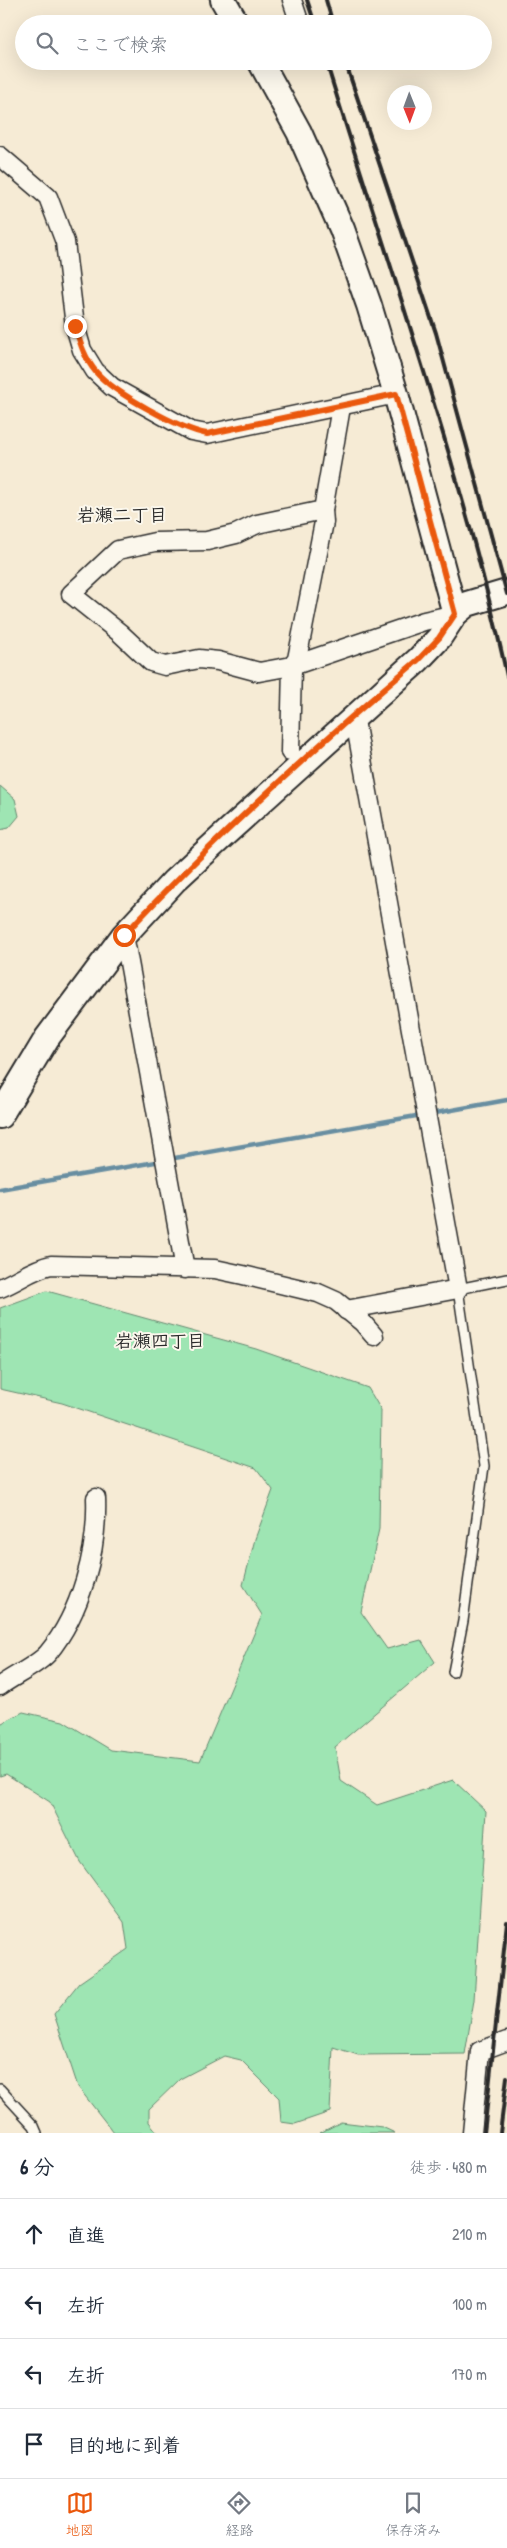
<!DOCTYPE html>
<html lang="ja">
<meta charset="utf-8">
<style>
body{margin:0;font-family:"Patrick Hand","Klee One",sans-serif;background:#f6f6f7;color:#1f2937}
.compass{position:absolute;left:387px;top:85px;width:45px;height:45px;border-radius:50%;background:#fff;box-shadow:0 5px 20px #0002;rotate:179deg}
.stop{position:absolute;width:15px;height:15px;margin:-11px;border:4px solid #ea580c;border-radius:50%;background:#fff}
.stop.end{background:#ea580c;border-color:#fff;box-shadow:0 1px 5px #0008}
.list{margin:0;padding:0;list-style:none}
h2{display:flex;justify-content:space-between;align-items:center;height:65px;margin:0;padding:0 20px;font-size:21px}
h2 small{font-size:16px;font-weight:400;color:#747a83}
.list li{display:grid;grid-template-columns:32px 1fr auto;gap:15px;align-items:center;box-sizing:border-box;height:70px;padding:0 20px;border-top:1px solid #e0e1e3}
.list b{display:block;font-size:19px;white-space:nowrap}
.list em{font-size:16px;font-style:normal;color:#747a83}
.icon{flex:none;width:28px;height:28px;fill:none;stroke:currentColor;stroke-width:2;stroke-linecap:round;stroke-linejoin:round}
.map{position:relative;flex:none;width:507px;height:2133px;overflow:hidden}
.search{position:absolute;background:#fff;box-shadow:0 5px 20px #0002;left:15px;right:15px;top:15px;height:55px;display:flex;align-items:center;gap:12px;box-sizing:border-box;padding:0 18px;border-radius:28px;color:#747a83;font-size:19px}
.sheet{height:345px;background:#fff}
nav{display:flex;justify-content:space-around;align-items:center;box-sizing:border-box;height:70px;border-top:1px solid #e0e1e3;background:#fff;font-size:14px;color:#747a83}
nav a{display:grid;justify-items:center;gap:2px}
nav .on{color:#ea580c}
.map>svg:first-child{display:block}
.green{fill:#9ee5b3;stroke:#64886f}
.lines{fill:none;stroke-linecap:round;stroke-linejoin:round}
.stream{stroke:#678ea1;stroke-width:4.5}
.lane-casing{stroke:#2b2b2b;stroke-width:12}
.street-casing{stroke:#2b2b2b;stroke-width:21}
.secondary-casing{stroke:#2b2b2b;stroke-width:28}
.lane{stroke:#fbf7ec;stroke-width:9}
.street{stroke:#fbf7ec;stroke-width:18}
.secondary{stroke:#fbf7ec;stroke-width:24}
.rail{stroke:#2b2b2b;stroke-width:4}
.route{stroke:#ea580c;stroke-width:6}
.labels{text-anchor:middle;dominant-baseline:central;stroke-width:4;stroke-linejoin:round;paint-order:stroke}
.neighbourhood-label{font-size:18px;font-weight:bold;fill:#2b2b2b;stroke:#fbf7ec}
</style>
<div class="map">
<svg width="507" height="2133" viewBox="0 0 507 2133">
<rect width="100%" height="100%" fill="#f6ebd5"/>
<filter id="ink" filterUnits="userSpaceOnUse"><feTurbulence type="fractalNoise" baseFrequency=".02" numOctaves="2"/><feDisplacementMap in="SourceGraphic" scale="10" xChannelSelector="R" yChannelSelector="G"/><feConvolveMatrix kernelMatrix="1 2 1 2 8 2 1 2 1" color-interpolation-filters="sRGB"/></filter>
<g filter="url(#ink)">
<g class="green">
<path d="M0 786 15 799 19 816 9 828 0 830Z"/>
<path d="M47 1291 256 1349 368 1388 381 1410 379 1529 361 1612 387 1649 421 1640 435 1662 335 1747 341 1781 377 1805 453 1780 486 1811 474 2000 465 2054 358 2055 333 2047 330 2112 295 2124 281 2122 279 2098 241 2060 224 2056 180 2079 149 2109V2122L158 2133H114L78 2087 54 2014 79 1983 128 1949 124 1922 80 1862 50 1802 6 1774 0 1776V1724L23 1712 63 1721 111 1750 200 1761 262 1615 243 1585 255 1539 273 1490 256 1468 62 1403 0 1389V1308Z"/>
<path d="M341 2122 382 2127 395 2133H320Z"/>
</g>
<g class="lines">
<g class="stream">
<path d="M430 1114 507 1100"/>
<path d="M169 1159 422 1115"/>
<path d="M0 1189 161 1161"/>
</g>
<g class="lane-casing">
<g id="lane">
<path d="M453 1672 463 1621 484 1466 458 1289 507 1279"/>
<path d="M0 2089 34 2126 37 2133"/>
</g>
</g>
<g class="street-casing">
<g id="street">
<path d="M292 0 300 24"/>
<path d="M0 156 48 197 65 242 75 326 82 350 95 371 112 387 191 431 207 434 396 394"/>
<path d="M341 407 323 510 257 524 236 534 207 541 155 542 118 550 71 594 120 633 151 662 165 666 199 659 218 661 259 672 292 666 424 621 455 614"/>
<path d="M290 752 292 666 297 659 324 522 323 510"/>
<path d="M124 935 185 1269"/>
<path d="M0 1288C18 1281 32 1269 51 1265L215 1269 243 1275 318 1293 336 1301 362 1322 374 1336"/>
<path d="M346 1310 458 1289 354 715"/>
<path d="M0 1686C13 1676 38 1665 48 1653 81 1613 98 1550 96 1498"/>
<path d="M472 2133 480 2051 507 2041"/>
</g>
</g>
<g class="secondary-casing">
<g id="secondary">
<path d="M223 0 237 24"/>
<path d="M260 61 299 132 342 229 369 305 396 394 455 614"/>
<path d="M0 1116 47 1038 124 935 174 881 225 834 418 660 439 638 455 614 467 604 507 592"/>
</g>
</g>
<use href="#lane" class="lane"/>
<use href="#street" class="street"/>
<use href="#secondary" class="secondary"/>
<g class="rail">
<path d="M307 0 315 24"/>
<path d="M326 0 333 24"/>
<path d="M326 61C388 265 461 467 507 676"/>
<path d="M345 61 436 333 507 594"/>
<path d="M484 2133 507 1922"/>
<path d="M500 2133 507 2077"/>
</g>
</g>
</g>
<g class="lines" filter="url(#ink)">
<path class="route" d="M75 326C80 343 85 359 96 372 114 393 180 429 207 434L396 394 455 614 439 638 418 660C316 746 215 837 124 935"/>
</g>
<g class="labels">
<g class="neighbourhood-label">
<text x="122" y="514">岩瀬二丁目</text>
<text x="160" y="1340">岩瀬四丁目</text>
</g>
</g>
</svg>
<svg class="compass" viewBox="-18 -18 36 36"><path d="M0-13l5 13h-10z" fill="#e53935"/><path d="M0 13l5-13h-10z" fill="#747a83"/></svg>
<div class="stop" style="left:124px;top:935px"></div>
<div class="stop end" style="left:75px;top:326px"></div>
<div class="search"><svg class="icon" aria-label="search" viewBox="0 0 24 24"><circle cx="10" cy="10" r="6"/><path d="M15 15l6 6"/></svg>ここで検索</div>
</div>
<section class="sheet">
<h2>6 分<small>徒歩 · 480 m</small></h2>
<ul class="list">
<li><svg class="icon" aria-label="ahead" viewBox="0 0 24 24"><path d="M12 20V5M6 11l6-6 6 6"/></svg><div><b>直進</b></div><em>210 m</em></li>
<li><svg class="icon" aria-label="left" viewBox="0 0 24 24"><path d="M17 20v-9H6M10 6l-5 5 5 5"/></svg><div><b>左折</b></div><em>100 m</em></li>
<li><svg class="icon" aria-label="left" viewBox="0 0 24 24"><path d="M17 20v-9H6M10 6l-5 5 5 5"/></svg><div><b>左折</b></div><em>170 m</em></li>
<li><svg class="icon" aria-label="arrive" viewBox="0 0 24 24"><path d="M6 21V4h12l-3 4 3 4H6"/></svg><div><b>目的地に到着</b></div></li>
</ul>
</section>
<nav>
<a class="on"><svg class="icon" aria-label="map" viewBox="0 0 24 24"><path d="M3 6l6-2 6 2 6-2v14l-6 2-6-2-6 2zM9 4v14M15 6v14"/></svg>地図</a>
<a><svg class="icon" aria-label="directions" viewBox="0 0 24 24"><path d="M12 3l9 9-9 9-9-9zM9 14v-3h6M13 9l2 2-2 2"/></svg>経路</a>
<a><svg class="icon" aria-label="saved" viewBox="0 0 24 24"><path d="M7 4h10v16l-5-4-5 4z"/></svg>保存済み</a>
</nav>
